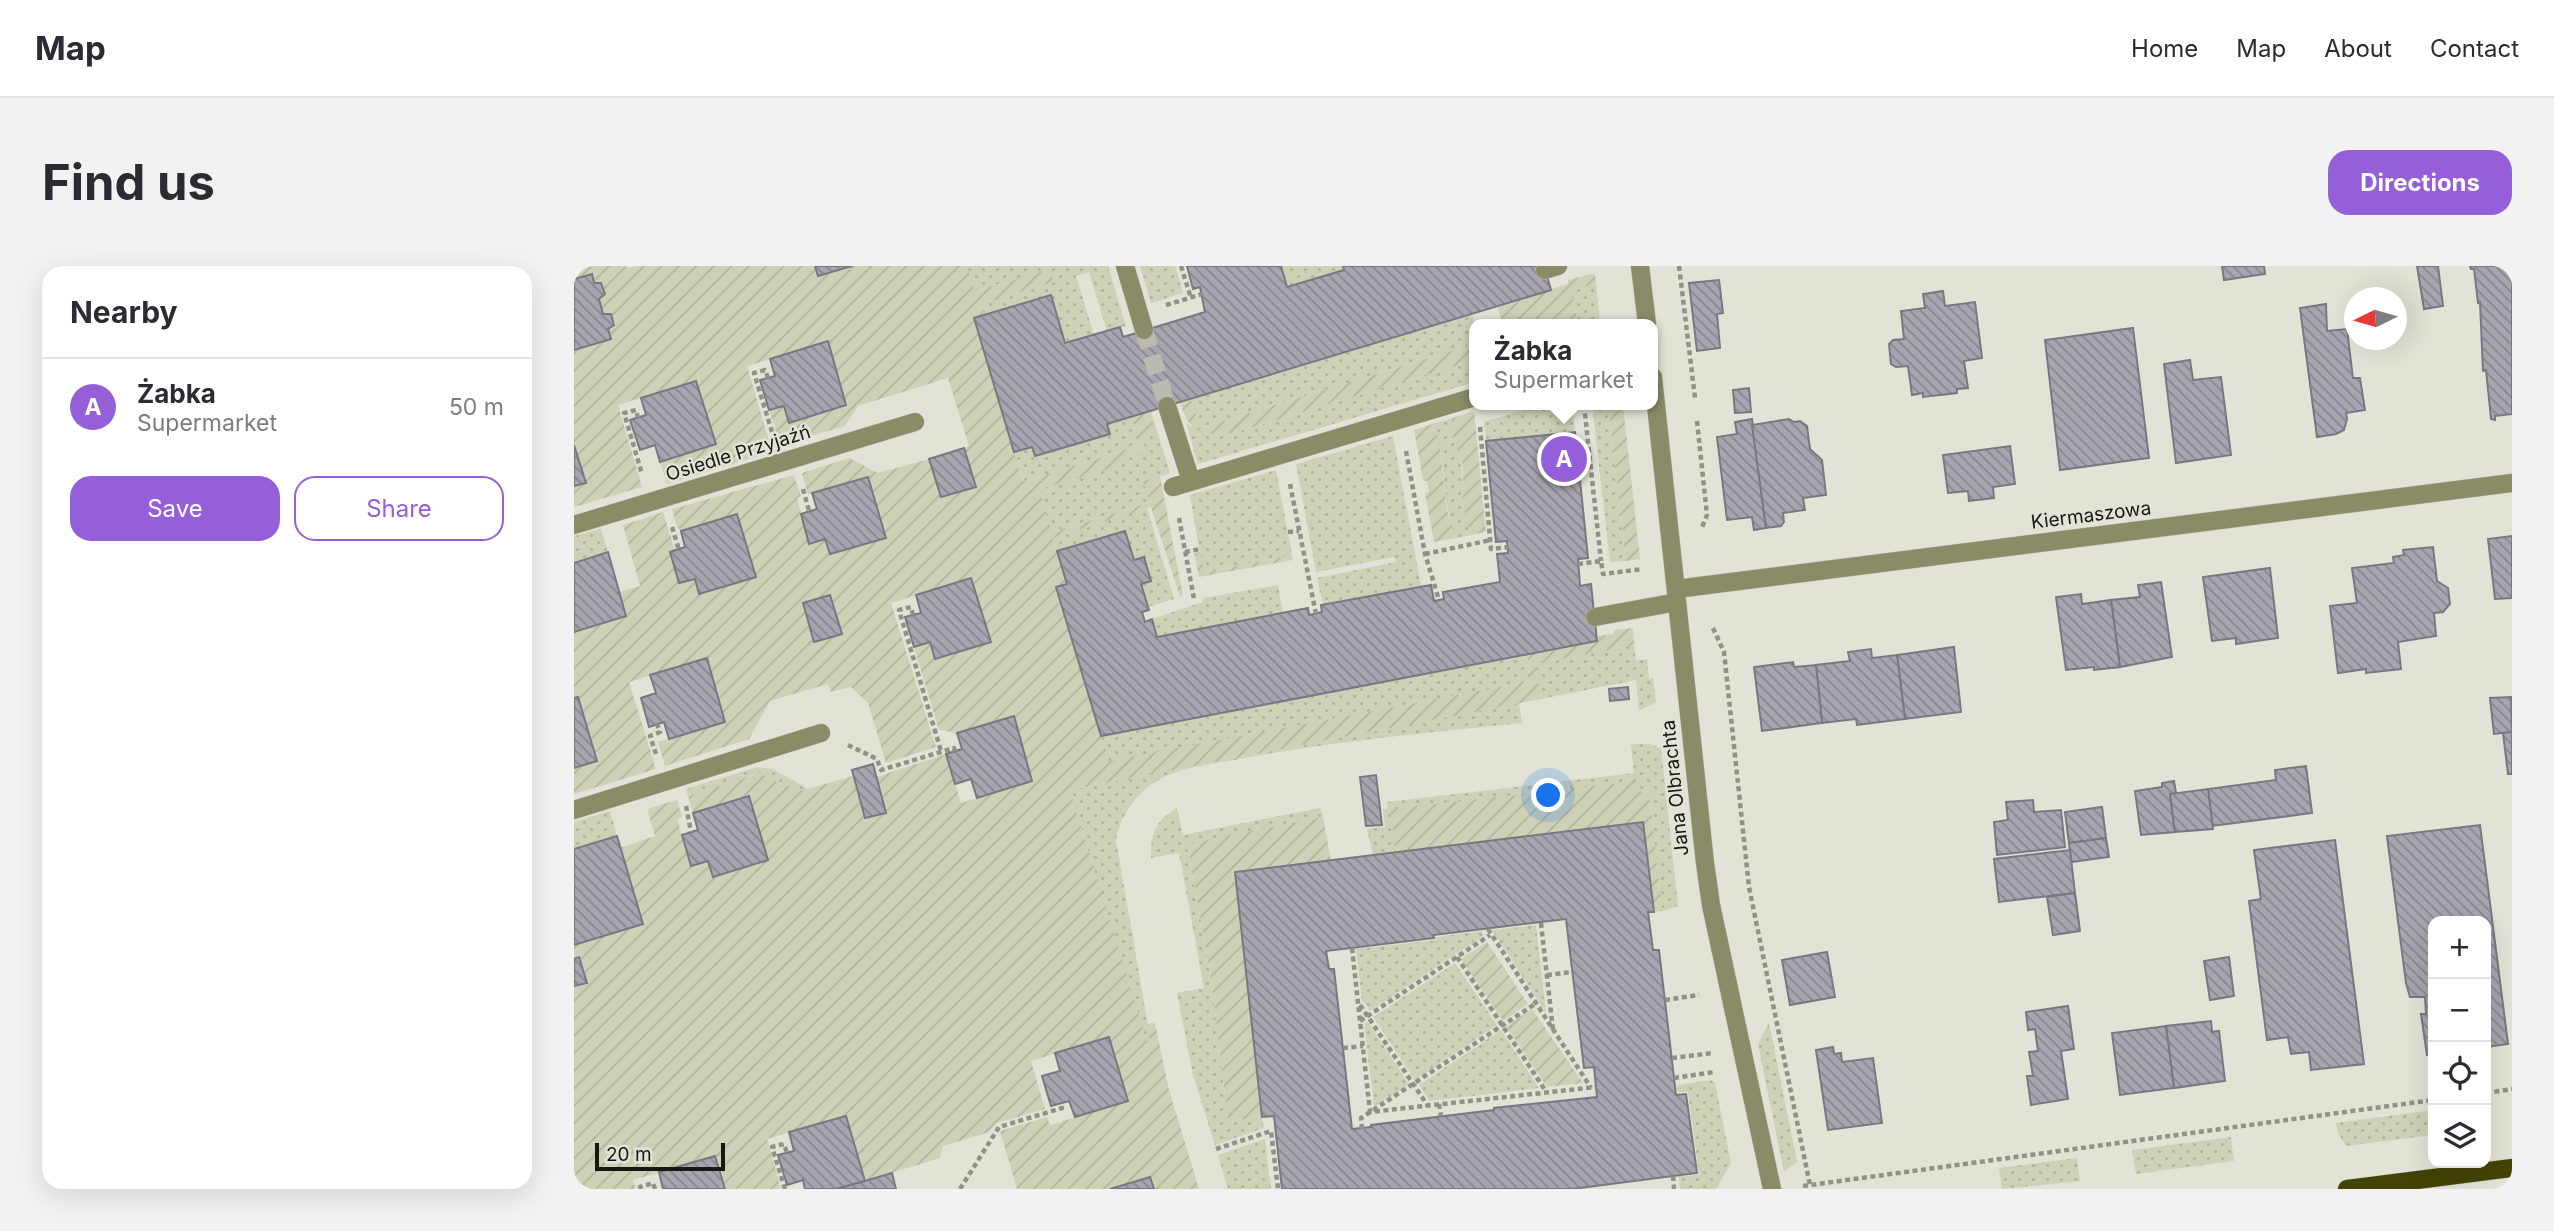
<!DOCTYPE html>
<meta charset="utf-8">
<style>
body{margin:0;font-family:Inter,sans-serif;background:#f2f2f3;color:#2b2b33}
.controls{position:absolute;right:21px;bottom:21px;display:grid;overflow:hidden;border-radius:14px;box-shadow:0 7px 28px #0002}
.controls button{width:63px;height:63px;display:grid;place-items:center;padding:0;border:0;border-bottom:2px solid #e1e1e2;background:#fff;color:#2b2b33;font:35px sans-serif}
.compass{position:absolute;left:1770px;top:21px;width:63px;height:63px;border-radius:50%;background:#fff;box-shadow:0 7px 28px #0002;rotate:265deg}
.scale{position:absolute;left:21px;bottom:18px;width:130px;box-sizing:border-box;padding-left:7px;border:4px solid #181813;border-top:0;font-size:19px;line-height:24px;white-space:nowrap;color:#181813;-webkit-text-stroke:5px #e2e3d6;paint-order:stroke}
.you{position:absolute;left:975px;top:530px;width:24px;height:24px;margin:-18px;border:5px solid #fff;border-radius:50%;background:#1a73e8;box-shadow:0 0 0 10px #1a73e833}
.badge{display:grid;place-items:center;width:46px;height:46px;border-radius:50%;background:#945fd8;color:#fff;font-size:23px;font-weight:700}
.pin{position:absolute;translate:-50% -50%;border:4px solid #fff;box-shadow:0 2px 7px #0006}
.popup{position:absolute;left:895px;top:53px;width:189px;height:91px;box-sizing:border-box;display:grid;place-content:center;border-radius:14px;background:#fff;filter:drop-shadow(0 2px 5px #0005);font-size:23px;white-space:nowrap;color:#7c7c81}
.popup b{font-size:26px;color:#2b2b33}
.popup::after{content:'';position:absolute;left:50%;top:100%;margin-left:-14px;border:14px solid transparent;border-top-color:#fff}
.list{margin:0;padding:0;list-style:none}
h2{display:flex;justify-content:space-between;align-items:center;height:91px;margin:0;padding:0 28px;font-size:30px}
h2 small{font-size:23px;font-weight:400;color:#7c7c81}
.list li{display:grid;grid-template-columns:46px 1fr auto;gap:21px;align-items:center;box-sizing:border-box;height:98px;padding:0 28px;border-top:2px solid #e1e1e2}
.list b{display:block;font-size:26px;white-space:nowrap}
.list p{margin:0;font-size:23px;white-space:nowrap;color:#7c7c81}
.list em{font-size:23px;font-style:normal;color:#7c7c81}
.actions{display:flex;gap:14px;padding:21px 28px}
.actions a{flex:1;padding:16px 0;border:2px solid #945fd8;border-radius:21px;text-align:center;font-size:24px;color:#945fd8}
.actions .main{background:#945fd8;color:#fff}
.icon{flex:none;width:38px;height:38px;fill:none;stroke:currentColor;stroke-width:2;stroke-linecap:round;stroke-linejoin:round}
.map{position:relative;flex:none;width:1938px;height:923px;overflow:hidden;border-radius:21px}
header{display:flex;align-items:center;gap:42px;box-sizing:border-box;height:98px;padding:0 35px;background:#fff;border-bottom:2px solid #e1e1e2}
header strong{font-size:33px}
nav{display:flex;gap:38px;margin-inline-start:auto;font-size:24px}
.intro{display:flex;align-items:center;justify-content:space-between;box-sizing:border-box;height:168px;padding:0 42px}
h1{margin:0;font-size:49px}
.button{padding:18px 32px;border-radius:21px;background:#945fd8;color:#fff;font-size:24px;font-weight:700}
main{display:flex;gap:42px;padding:0 42px}
aside{flex:1;background:#fff;border-radius:21px;box-shadow:0 7px 28px #0002}
.map>svg:first-child{display:block}
.grass{fill:url(#grass-dots)}
.garden{fill:url(#garden-furrows)}
.building{fill:url(#building-back-hatch);stroke:#7b7782;stroke-width:2;fill-rule:evenodd}
.lines{fill:none;stroke-linecap:round;stroke-linejoin:round}
.minor-tunnel{stroke:#babaaf;stroke-width:18;stroke-dasharray:18 9;stroke-linecap:butt}
.minor-casing{stroke:#bebeb3;stroke-width:19}
.major-casing{stroke:#bebeb3;stroke-width:19}
.path{stroke:#919187;stroke-width:4.5;stroke-dasharray:5 3.5;stroke-linecap:butt}
.minor{stroke:#898c67;stroke-width:18}
.major{stroke:#424405;stroke-width:18}
.labels{text-anchor:middle;dominant-baseline:central;stroke-width:5;stroke-linejoin:round;paint-order:stroke}
.street-label{font-size:19px;fill:#181813;stroke:#e2e3d6}
</style>
<header>
<strong>Map</strong>
<nav><a>Home</a><a>Map</a><a>About</a><a>Contact</a></nav>
</header>
<div class="intro"><h1>Find us</h1><a class="button">Directions</a></div>
<main>
<aside>
<h2>Nearby<small></small></h2>
<ul class="list">
<li><span class="badge">A</span><div><b>Żabka</b><p>Supermarket</p></div><em>50 m</em></li>
</ul>
<div class="actions"><a class="main">Save</a><a>Share</a></div>
</aside>
<div class="map">
<svg width="1938" height="923" viewBox="0 0 1938 923">
<defs>
<pattern id="grass-dots" width="8" height="8" patternUnits="userSpaceOnUse" patternTransform="scale(1.75)"><rect width="8" height="8" fill="#cfd1b6"/><path d="M2 2h.1M6 6h.1" fill="none" stroke="#b1b39c" stroke-width="1.8" stroke-linecap="round"/></pattern>
<pattern id="garden-furrows" width="10" height="10" patternUnits="userSpaceOnUse" patternTransform="scale(1.75)"><rect width="10" height="10" fill="#cfd1b6"/><path d="M-1 1l2-2M0 10L10 0M9 11l2-2" fill="none" stroke="#b1b39c"/></pattern>
<pattern id="building-back-hatch" width="6" height="6" patternUnits="userSpaceOnUse" patternTransform="scale(1.75)"><rect width="6" height="6" fill="#a9a5b0"/><path d="M-1 5l2 2M0 0l6 6M5-1l2 2" fill="none" stroke="#89858e"/></pattern>
</defs>
<rect width="100%" height="100%" fill="#e2e3d6"/>
<g class="grass">
<path d="M393 0H534L552 60 533 65 515 6 502 10 520 69 491 77 476 29 410 48 407 38 479 16 476 4 400 25Z"/>
<path d="M566 0H601L609 27 577 37Z"/>
<path d="M707 0H769L770 4 713 21Z"/>
<path d="M1022 17 1026 58H1005L996 25Z"/>
<path d="M898 48 901 58V78L626 162 617 133Z"/>
<path d="M901 94V116L624 198 612 157 620 162 659 167Z"/>
<path d="M966 139H998L1001 166 912 175 910 156Z"/>
<path d="M1018 139H1034L1052 295 1036 296Z"/>
<path d="M577 145 596 207 570 215 576 236 477 266 465 223C489 216 553 201 568 182 574 174 579 155 577 145Z"/>
<path d="M558 151 567 180 450 215 440 186 458 181 462 190 535 168 533 158Z"/>
<path d="M878 152C875 163 879 166 882 175 885 182 883 186 887 193L889 237 897 269 882 272C866 234 874 192 858 158Z"/>
<path d="M819 170 847 320 749 339 743 312 822 296 820 291 742 306 722 198Z"/>
<path d="M197 182 198 186 93 218 92 214Z"/>
<path d="M702 204 718 289 629 306 616 229Z"/>
<path d="M573 242 600 333 574 341 567 318 570 292 560 294 551 265 483 285 479 272Z"/>
<path d="M27 263 34 286 0 297V270Z"/>
<path d="M704 319 709 347 583 371 578 353 629 336V332Z"/>
<path d="M1060 379 1062 395 1073 393 1075 413 1079 412 1082 436 1065 445 1062 414 967 433 961 398Z"/>
<path d="M953 388 957 415 535 496 527 471Z"/>
<path d="M945 437 948 457C854 467 759 475 666 493 641 498 611 500 588 512 565 524 546 548 542 574L583 812 496 524Z"/>
<path d="M1057 478H1075L1087 482 1104 640 1088 645 1075 525 817 543 822 587 799 590 793 563 811 561 809 543H813V536L1060 507Z"/>
<path d="M183 501 199 503 234 523 222 526 186 507 114 530 112 523Z"/>
<path d="M603 542 609 569 746 542 749 551 613 579 637 711 654 855 688 851 690 862 641 879 619 809 603 727 630 722 605 587 577 592C577 567 580 556 603 542Z"/>
<path d="M36 545 43 570 0 583V556Z"/>
<path d="M962 659 972 747 918 664Z"/>
<path d="M908 665 909 670 796 745 788 734 782 683 861 674 862 671Z"/>
<path d="M881 697 923 759 841 814 799 751Z"/>
<path d="M794 756 835 818 800 841 790 757Z"/>
<path d="M1195 757 1223 896 1210 906 1184 778Z"/>
<path d="M927 764 965 822 856 835 845 819Z"/>
<path d="M1137 814 1141 817 1157 897 1142 923H1106L1105 910 1125 909 1114 826H1104L1103 819Z"/>
<path d="M1859 844V869L1772 880 1764 867 1762 857Z"/>
<path d="M1657 871 1660 895 1562 908 1558 884Z"/>
<path d="M691 873 697 923H654L644 889Z"/>
<path d="M1503 892 1506 915 1428 923 1425 902Z"/>
</g>
<g class="garden">
<path d="M0 0H51L54 2 63 0H241L245 10 278 0H393L401 25 476 3 480 16 408 38 410 48 400 52 449 215 567 180 558 151 577 145C587 204 503 209 465 224L478 266 576 236 569 215 586 210 609 330 606 331 577 241 479 272 493 318 482 322 535 495 957 415 953 388 1023 375V370L1040 368V364L1059 362 1060 379 962 398 967 433 496 524 581 802 573 758 581 757 595 824 625 923H443L426 865 473 851 476 859 554 835 535 771 457 795 471 843 423 857 415 866 369 880 366 892 291 915 272 850 193 873 207 923H151L141 890 59 914 62 923H0V679L69 658 46 582 81 570 73 543 103 534 108 551 103 553 117 599 134 595 139 611 194 594 175 530 119 547 114 530 186 507 222 526 279 510 291 552 311 547 302 511 372 488 387 537 458 515 440 450 383 467 365 464 340 381 356 376 361 393 417 376 397 312 317 337 362 481 312 497 294 437 277 421 257 426 254 418 196 435 175 473 91 500 84 476 151 456 132 392 55 416 82 503 0 528V502L23 495 4 432H0V366L45 326 66 320 49 259 89 246 101 284 96 287 105 317 121 313 125 327 182 311 163 249 107 265 103 261 98 243 220 209 227 230 223 232 235 277 251 273 256 288 312 272 295 211 234 229 228 207 275 192 304 207 355 193 367 231 401 221 390 182 395 180 374 112 284 140 271 160 206 179 195 144 210 140 216 157 272 139 253 76 173 100 197 182 187 185 92 214 86 196 142 178 122 115 44 139 68 221 0 241V220L12 217 0 179V84L36 73 34 63 40 58 37 48H29L25 33 31 28 27 17H20L18 8 0 13Z"/>
<path d="M1017 8H1021L1022 17 996 25 1005 58H929L923 40 994 18V14Z"/>
<path d="M901 78V94L659 167C627 169 616 169 606 136L617 133 626 162Z"/>
<path d="M1034 139H1049L1066 293 1052 295Z"/>
<path d="M900 145 912 266 897 269C892 255 889 241 888 226 888 216 890 203 887 193 883 181 874 166 878 152Z"/>
<path d="M858 158 865 174 873 245 882 272 860 276 851 227 855 226 853 215H849L840 164Z"/>
<path d="M626 286 630 306 718 289 719 294 625 311 620 287Z"/>
<path d="M1065 515 1067 526 1075 525 1088 645 1080 646 1069 556 822 587 816 543Z"/>
<path d="M749 551 757 595 661 606 688 851 654 855 637 711 613 578Z"/>
<path d="M913 676 954 738 929 755 887 693Z"/>
<path d="M958 743 1009 817 973 821 932 760Z"/>
</g>
<g class="building">
<path d="M241 0H278L244 10Z"/>
<path d="M613 0H707L713 21 770 4 769 0H970L977 24 533 158 536 168 509 176 461 190 458 181 440 186 400 52 477 29 491 77 546 61 549 71 631 46 626 21 619 23Z"/>
<path d="M1648 0H1690L1691 8 1650 14Z"/>
<path d="M1843 0H1864L1869 40 1850 43Z"/>
<path d="M1896 0H1938V148L1921 150V154L1917 153 1912 104 1909 105 1906 36 1904 37 1900 3H1897Z"/>
<path d="M18 8 20 17H27L31 28 25 33 29 48H37L40 59 34 63 37 73 0 84V13Z"/>
<path d="M1145 14 1149 47 1143 48 1146 82 1123 85 1115 17Z"/>
<path d="M1369 25 1371 40 1401 36 1408 92 1390 95 1394 122 1383 123V127L1349 131V127L1338 129 1334 100 1322 101 1317 98 1315 78 1319 74 1330 73 1327 45 1351 42 1349 28Z"/>
<path d="M1752 38 1753 65 1773 63 1779 112H1786L1791 144 1772 147 1773 153 1770 164 1762 168 1743 171 1726 42Z"/>
<path d="M1559 62 1575 192 1486 204 1471 74Z"/>
<path d="M254 75 272 139 215 157 210 140 195 144 186 114 201 110 196 93Z"/>
<path d="M1616 94 1619 114 1647 111 1657 189 1602 197 1590 98Z"/>
<path d="M122 115 142 178 86 196 81 179 66 184 56 154 72 149 67 132Z"/>
<path d="M1175 122 1177 146 1161 147 1159 124Z"/>
<path d="M1178 153 1192 262 1180 264 1178 251 1153 254 1143 171 1163 168 1161 156Z"/>
<path d="M1215 153 1220 156 1226 155 1233 160 1236 183 1248 194 1252 229 1229 232 1231 244 1209 247 1210 256 1207 260 1192 262 1178 159Z"/>
<path d="M1001 166 1014 292 1004 293 1006 320 1017 318 1023 375 527 470 482 321 493 318 483 285 551 265 560 294 570 291 577 315 567 318 575 344 568 346 571 356 578 353 583 371 734 342 735 349 748 346 747 339 857 319 860 335 870 333 869 326 926 316 923 288 934 287 933 275 922 276 912 175Z"/>
<path d="M0 179 12 217 0 220Z"/>
<path d="M1436 180 1441 218 1419 221 1420 232 1395 235 1394 225 1374 227 1369 189Z"/>
<path d="M390 182 402 221 367 231 355 193Z"/>
<path d="M294 211 312 272 256 288 251 273 235 278 227 248 243 243 238 227Z"/>
<path d="M163 248 182 311 125 328 121 313 105 317 96 286 111 281 107 265Z"/>
<path d="M1938 270V332L1921 333 1914 273Z"/>
<path d="M1859 281 1863 315 1874 322 1876 338 1869 346 1860 347 1862 370 1824 376 1827 403 1792 407V403L1764 407 1756 340 1783 337 1778 302 1820 297 1819 291 1830 289 1829 284Z"/>
<path d="M34 286 52 350 0 366V297Z"/>
<path d="M1696 302 1704 372 1662 378V372L1638 375 1629 311Z"/>
<path d="M397 312 417 376 361 393 356 376 340 381 331 351 347 347 342 329Z"/>
<path d="M1587 316 1598 391 1546 401 1537 334 1566 331 1564 319Z"/>
<path d="M1507 328 1508 338 1537 334 1546 401 1520 404V401L1492 404 1482 331Z"/>
<path d="M256 329 268 368 240 376 229 337Z"/>
<path d="M1380 381 1387 446 1331 453 1323 389Z"/>
<path d="M1297 383 1298 392 1323 389 1331 453 1283 459 1282 453 1248 457 1242 399 1276 395 1274 386Z"/>
<path d="M133 392 151 456 95 473 90 456 75 461 67 432 82 427 76 409Z"/>
<path d="M1219 396 1220 401 1242 399 1248 457 1188 465 1180 401Z"/>
<path d="M1054 421 1055 433 1036 435 1035 423Z"/>
<path d="M4 431 23 495 0 502V432Z"/>
<path d="M1937 431 1938 466 1920 468 1916 432Z"/>
<path d="M440 450 458 515 403 532 397 513 381 518 372 488 388 483 383 467Z"/>
<path d="M1938 466V508H1934L1929 467Z"/>
<path d="M299 498 312 547 291 552 278 504Z"/>
<path d="M1732 500 1738 547 1638 560 1634 523 1702 514 1701 504Z"/>
<path d="M802 509 808 559 792 560 786 511Z"/>
<path d="M1600 515 1602 527 1596 528 1601 566 1567 569 1561 525 1588 521V517Z"/>
<path d="M1634 523 1639 563 1601 566 1596 528Z"/>
<path d="M175 530 194 594 139 611 134 595 117 600 108 569 124 564 119 547Z"/>
<path d="M1459 534 1460 546 1487 544 1491 581 1423 589 1420 556 1434 554 1432 536Z"/>
<path d="M1528 541 1532 572 1495 577 1491 546Z"/>
<path d="M1069 556 1080 646H1074L1079 684H1085L1102 829 1112 828 1123 907 998 923H708L700 850 688 851 661 606ZM992 653 1010 802 1020 801 1023 831 920 842V844L797 859V861L778 863 760 703H755L752 685 860 672 859 669Z"/>
<path d="M1906 559 1934 778 1912 781V655H1859V788L1853 789 1847 748H1852L1851 731H1836L1832 717 1813 570Z"/>
<path d="M43 570 69 658 0 679V583Z"/>
<path d="M1532 572 1535 591 1497 596 1495 577Z"/>
<path d="M1761 574 1790 798 1737 804 1735 786 1717 788 1714 771 1693 774 1675 635 1687 633 1680 584Z"/>
<path d="M1496 584 1501 627 1425 636 1420 593Z"/>
<path d="M1501 627 1506 665 1479 669 1473 631Z"/>
<path d="M1253 686 1261 731 1216 739 1208 694Z"/>
<path d="M5 691 13 717 0 720V693Z"/>
<path d="M1655 691 1660 730 1636 734 1630 695Z"/>
<path d="M1494 740 1500 783 1487 785 1494 833 1457 839 1453 810H1459L1455 786 1464 785 1461 763 1454 764 1452 746Z"/>
<path d="M1637 755 1638 766 1645 765 1651 815 1600 822 1592 760Z"/>
<path d="M1592 760 1600 822 1546 829 1538 767Z"/>
<path d="M535 771 554 835 501 851 495 835 477 840 468 810 486 805 481 787Z"/>
<path d="M1259 781 1260 788 1267 787 1268 796 1299 792 1308 857 1254 864 1242 784Z"/>
<path d="M272 850 291 915 262 923H231L229 914 213 919 204 889 220 885 215 866Z"/>
<path d="M141 890 151 923H89L85 906Z"/>
<path d="M318 907 322 923H262L291 915Z"/>
<path d="M576 911 580 923H536Z"/>
</g>
<g class="lines">
<path class="minor-tunnel" d="M570 64 593 140"/>
<g class="minor-casing">
<g id="minor">
<path d="M551 0 570 64"/>
<path d="M1066 0 1073 58"/>
<path d="M971 4 984 0"/>
<path d="M1079 111 1131 597 1137 639 1198 923"/>
<path d="M593 140 617 215"/>
<path d="M599 221 901 131"/>
<path d="M0 259 341 156"/>
<path d="M1102 323 1938 217"/>
<path d="M1021 351 1103 336"/>
<path d="M0 544 247 467"/>
</g>
</g>
<g class="major-casing">
<path id="major" d="M1773 923 1938 902"/>
</g>
<g class="path">
<path d="M607 0 617 32"/>
<path d="M1105 0 1121 132"/>
<path d="M592 39 628 28"/>
<path d="M194 112 191 104 180 107 199 169"/>
<path d="M1010 139 1027 295"/>
<path d="M64 152 62 144 50 147 68 208"/>
<path d="M1123 155 1133 249 1128 261"/>
<path d="M906 161 917 283 934 281"/>
<path d="M832 185 851 288 865 334"/>
<path d="M716 218 742 348"/>
<path d="M229 223 235 245"/>
<path d="M605 252 620 333"/>
<path d="M98 261 105 284"/>
<path d="M714 266 725 265"/>
<path d="M611 286 626 283"/>
<path d="M851 288 917 274"/>
<path d="M1004 298 1027 295 1029 308 1069 303"/>
<path d="M339 349 337 341 325 344 367 485"/>
<path d="M1139 362 1150 386 1175 621 1236 919"/>
<path d="M274 479 303 493 307 504 380 482 381 486"/>
<path d="M82 488 76 470 86 466 83 458"/>
<path d="M112 540 117 566"/>
<path d="M967 657 979 764"/>
<path d="M914 663 1017 822"/>
<path d="M778 682 796 846 1022 821"/>
<path d="M883 691 973 827"/>
<path d="M973 709 998 706"/>
<path d="M1091 734 1125 729"/>
<path d="M786 739 854 840"/>
<path d="M786 755 916 669"/>
<path d="M769 782 789 780"/>
<path d="M1098 792 1139 787"/>
<path d="M1100 812 1141 806"/>
<path d="M1912 827 1938 823"/>
<path d="M865 838 867 850"/>
<path d="M788 863 787 852 961 738"/>
<path d="M642 883 697 865 704 923"/>
<path d="M1099 910 1100 923"/>
<path d="M1229 920 1859 834"/>
<path d="M67 923 66 921 79 917 81 923"/>
<path d="M211 923 198 881 210 878 213 887"/>
<path d="M386 923 425 861 488 842 487 837"/>
</g>
<use href="#minor" class="minor"/>
<use href="#major" class="major"/>
</g>
<g class="labels">
<g class="street-label">
<text transform="translate(164 187) rotate(-17)">Osiedle Przyjaźń</text>
<text transform="translate(1517 249) rotate(-7)">Kiermaszowa</text>
<text transform="translate(1101 522) rotate(-96)">Jana Olbrachta</text>
</g>
</g>
</svg>
<div class="controls">
<button>+</button>
<button>−</button>
<button><svg class="icon" aria-label="locate" viewBox="0 0 24 24"><circle cx="12" cy="12" r="6"/><path d="M12 2v4M12 18v4M2 12h4M18 12h4"/></svg></button>
<button><svg class="icon" aria-label="layers" viewBox="0 0 24 24"><path d="M12 4l9 5-9 5-9-5zM3 14l9 5 9-5"/></svg></button>
</div>
<svg class="compass" viewBox="-18 -18 36 36"><path d="M0-13l5 13h-10z" fill="#e53935"/><path d="M0 13l5-13h-10z" fill="#7c7c81"/></svg>
<div class="scale">20 m</div>
<div class="you"></div>
<div class="pin badge" style="left:990px;top:193px">A</div>
<div class="popup"><b>Żabka</b>Supermarket</div>
</div>
</main>
